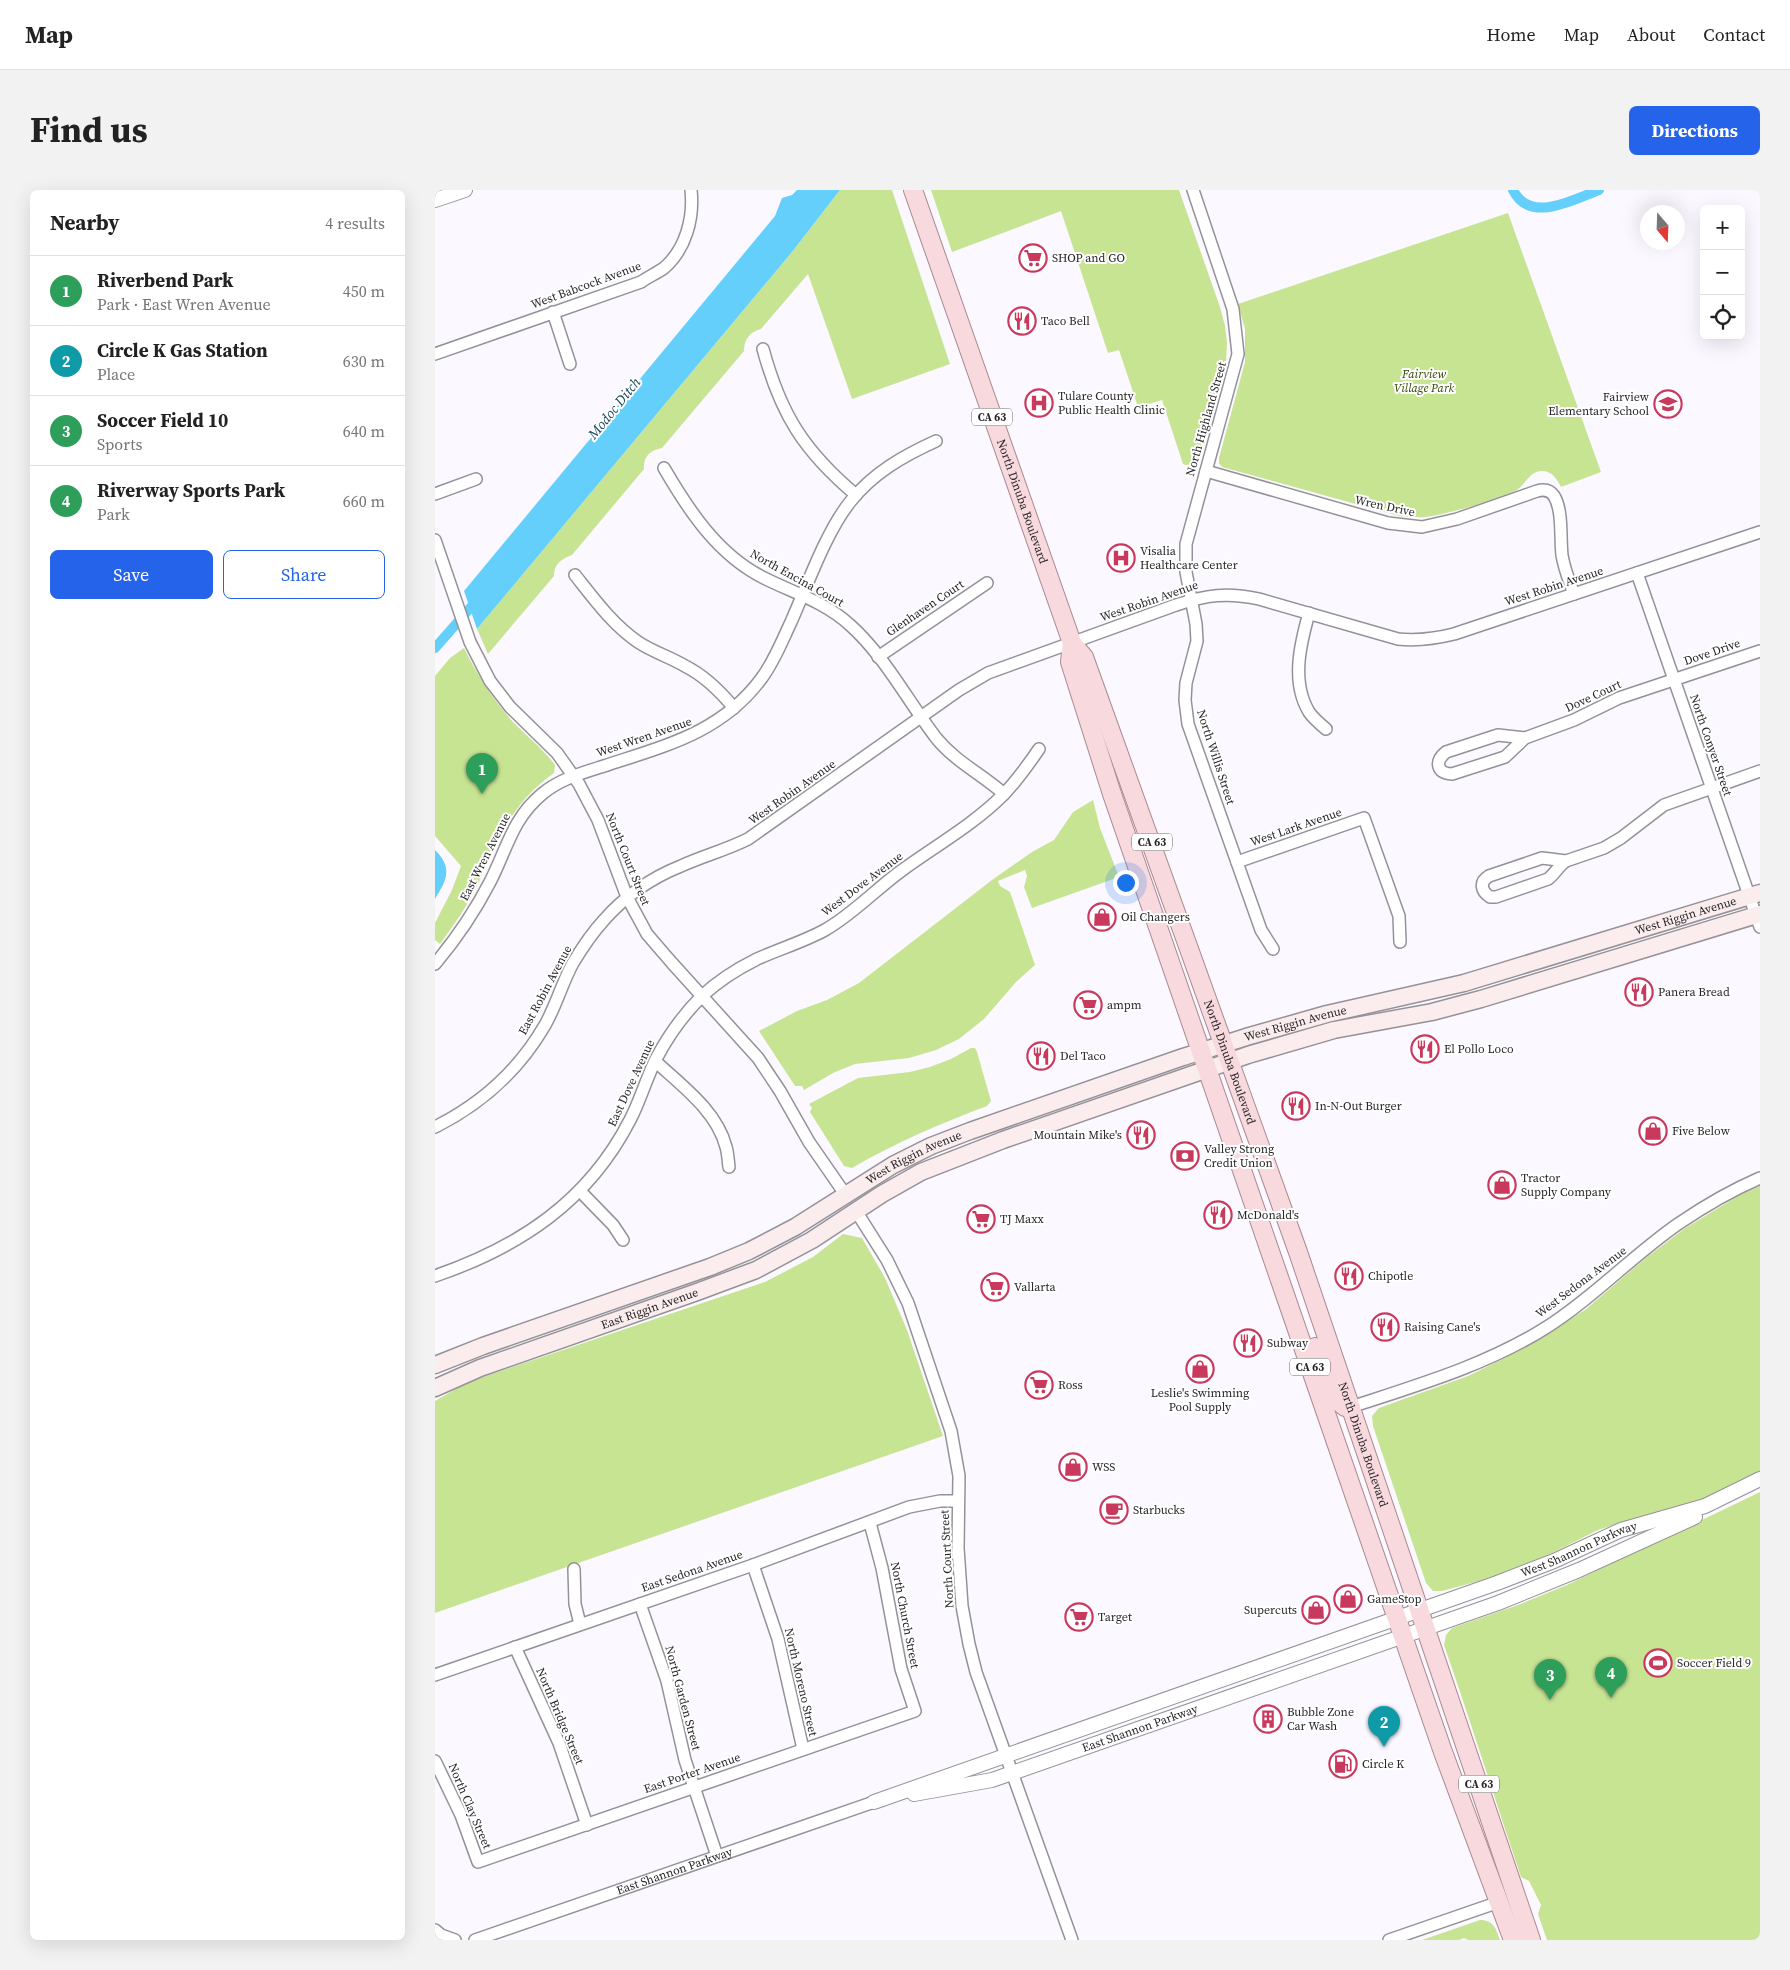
<!DOCTYPE html>
<meta charset="utf-8">
<style>
body{margin:0;font-family:"Source Serif 4",serif;background:#f2f2f2;color:#222}
.controls{position:absolute;right:15px;top:15px;display:grid;overflow:hidden;border-radius:8px;box-shadow:0 5px 20px #0002}
.controls button{width:45px;height:45px;display:grid;place-items:center;padding:0;border:0;border-bottom:1px solid #e0e0e0;background:#fff;color:#222;font:25px sans-serif}
.compass{position:absolute;left:1205px;top:15px;width:45px;height:45px;border-radius:50%;background:#fff;box-shadow:0 5px 20px #0002;rotate:161deg}
.you{position:absolute;left:690px;top:692px;width:18px;height:18px;margin:-12px;border:4px solid #fff;border-radius:50%;background:#1a73e8;box-shadow:0 0 0 8px #1a73e833}
.badge{display:grid;place-items:center;width:32px;height:32px;border-radius:50%;background:#2563eb;color:#fff;font-size:16px;font-weight:700}
.pin{position:absolute;translate:-50% -41px;filter:drop-shadow(0 1px 2px #0008)}
.pin::after{content:'';position:absolute;top:26px;width:18px;height:15px;background:inherit;clip-path:polygon(0 0,100% 0,50% 100%)}
.list{margin:0;padding:0;list-style:none}
h2{display:flex;justify-content:space-between;align-items:center;height:65px;margin:0;padding:0 20px;font-size:21px}
h2 small{font-size:16px;font-weight:400;color:#767676}
.list li{display:grid;grid-template-columns:32px 1fr auto;gap:15px;align-items:center;box-sizing:border-box;height:70px;padding:0 20px;border-top:1px solid #e0e0e0}
.list b{display:block;font-size:19px;white-space:nowrap}
.list p{margin:0;font-size:16px;white-space:nowrap;color:#767676}
.list em{font-size:16px;font-style:normal;color:#767676}
.actions{display:flex;gap:10px;padding:15px 20px}
.actions a{flex:1;padding:11px 0;border:1px solid #2563eb;border-radius:8px;text-align:center;font-size:18px;color:#2563eb}
.actions .main{background:#2563eb;color:#fff}
.icon{flex:none;width:28px;height:28px;fill:none;stroke:currentColor;stroke-width:2;stroke-linecap:round;stroke-linejoin:round}
.map{position:relative;flex:none;width:1325px;height:1750px;overflow:hidden;border-radius:8px}
header{display:flex;align-items:center;gap:30px;box-sizing:border-box;height:70px;padding:0 25px;background:#fff;border-bottom:1px solid #e0e0e0}
header strong{font-size:24px}
nav{display:flex;gap:28px;margin-inline-start:auto;font-size:18px}
.intro{display:flex;align-items:center;justify-content:space-between;box-sizing:border-box;height:120px;padding:0 30px}
h1{margin:0;font-size:35px}
.button{padding:12px 22px;border-radius:8px;background:#2563eb;color:#fff;font-size:18px;font-weight:700}
main{display:flex;gap:30px;padding:0 30px}
aside{flex:1;background:#fff;border-radius:8px;box-shadow:0 5px 20px #0002}
.map>svg:first-child{display:block}
.green{fill:#c7e493}
.water{fill:#65cffc}
.lines{fill:none;stroke-linecap:round;stroke-linejoin:round}
.canal{stroke:#65cffc;stroke-width:10}
.minor-casing{stroke:#949298;stroke-width:14}
.tertiary-casing{stroke:#949298;stroke-width:16}
.secondary-casing{stroke:#949298;stroke-width:19}
.primary-casing{stroke:#aa8990;stroke-width:20}
.minor{stroke:#fff;stroke-width:11}
.tertiary{stroke:#fff;stroke-width:14}
.secondary{stroke:#fbecee;stroke-width:16}
.primary{stroke:#f7d9de;stroke-width:18}
.labels{text-anchor:middle;dominant-baseline:central;stroke-width:4;stroke-linejoin:round;paint-order:stroke}
.shield{fill:#fff;stroke:#686769;stroke-width:1}
.shield-label{font-size:11px;font-weight:bold;fill:#272629}
.poi-label{font-size:12px;fill:#272629;stroke:#fff;text-anchor:start}
.street-label{font-size:12px;fill:#272629;stroke:#fff}
.park-label{font-size:12px;font-style:italic;fill:#334503;stroke:#fff}
.water-label{font-size:14px;font-style:italic;fill:#184659;stroke:#fff}
</style>
<header>
<strong>Map</strong>
<nav><a>Home</a><a>Map</a><a>About</a><a>Contact</a></nav>
</header>
<div class="intro"><h1>Find us</h1><a class="button">Directions</a></div>
<main>
<aside>
<h2>Nearby<small>4 results</small></h2>
<ul class="list">
<li><span class="badge" style="background:#2e9e5b">1</span><div><b>Riverbend Park</b><p>Park · East Wren Avenue</p></div><em>450 m</em></li>
<li><span class="badge" style="background:#0f9aa8">2</span><div><b>Circle K Gas Station</b><p>Place</p></div><em>630 m</em></li>
<li><span class="badge" style="background:#2e9e5b">3</span><div><b>Soccer Field 10</b><p>Sports</p></div><em>640 m</em></li>
<li><span class="badge" style="background:#2e9e5b">4</span><div><b>Riverway Sports Park</b><p>Park</p></div><em>660 m</em></li>
</ul>
<div class="actions"><a class="main">Save</a><a>Share</a></div>
</aside>
<div class="map">
<svg width="1325" height="1750" viewBox="0 0 1325 1750">
<rect width="100%" height="100%" fill="#fbf8ff"/>
<g class="green">
<path d="M405 0H457L515 174 417 209 373 84 326 139C315 142 309 149 309 161L227 258C215 260 208 267 209 279L137 365C126 369 119 374 119 386L53 464 42 439 357 62Z"/>
<path d="M496 0H744L785 117 790 136 792 153 791 173 762 279 748 274 727 210 703 217 684 160 673 163 626 21 517 62Z"/>
<path d="M1073 23 1166 282 1126 297C1122 289 1117 281 1107 281 1094 281 1090 296 1080 301 1055 311 1018 323 991 327 983 328 973 326 964 326L787 277 784 273V268L810 172V139L803 114Z"/>
<path d="M29 458C43 486 58 510 79 533 93 547 108 559 120 575L119 583C73 616 66 648 42 696 32 716 19 735 5 754L0 750V733L17 700 26 676 0 646V486L15 468Z"/>
<path d="M658 610 665 638 684 687 597 718 589 697 592 686 590 680 563 691 565 696 575 702 600 775 581 792 549 829 524 849 501 860 474 868 420 874 398 883 369 900 367 896H360L324 841 362 821 392 810 424 793 557 690 597 662 619 650 638 622Z"/>
<path d="M536 858H540L542 862 556 911 552 916C504 934 462 952 417 978L409 976 375 922 377 918 374 914 423 888 475 882 495 877 516 869Z"/>
<path d="M1325 996V1282L1256 1316 1188 1332 1163 1340 1117 1363 1059 1387 1007 1401H998L991 1393 938 1236 937 1226 944 1218 1033 1186 1070 1168 1150 1120 1212 1067 1249 1039 1303 1006Z"/>
<path d="M408 1044 427 1048 450 1088 472 1140 508 1246 0 1423V1211L33 1192 330 1092 378 1067Z"/>
<path d="M1325 1302V1750H1112L1103 1724 1106 1715 1094 1691 1086 1687C1060 1610 1036 1532 1009 1455L1011 1445 1017 1438 1083 1415 1132 1395Z"/>
<path d="M1045 1730C1059 1730 1061 1739 1065 1750H1033L1029 1748 1024 1750H987Z"/>
</g>
<g class="water">
<path d="M362 0H405L357 62 42 439 29 401 340 26 347 8 357 5Z"/>
<path d="M0 660C18 678 12 689 0 709Z"/>
</g>
<g class="lines">
<g class="canal">
<path d="M1078 0C1095 34 1137 10 1164 0"/>
<path d="M0 458 44 408"/>
</g>
<g class="minor-casing">
<g id="minor">
<path d="M758 0 798 119 803 164 751 354V382L761 434 762 451 751 493 750 510 753 534 826 740 838 759"/>
<path d="M118 122 135 174"/>
<path d="M328 159C346 225 369 261 421 305"/>
<path d="M0 164 206 92C213 87 222 83 229 78 251 59 259 28 256 0"/>
<path d="M229 278C254 321 283 365 329 388 359 403 390 412 415 435 449 465 474 513 502 549 521 572 548 585 569 604"/>
<path d="M771 281 953 333 987 337 1022 329 1102 301C1109 299 1115 300 1119 306 1128 320 1125 349 1127 365 1129 378 1134 391 1139 404"/>
<path d="M0 304 41 289"/>
<path d="M0 350 35 452 55 491 75 517 122 563 144 594 163 630 192 707 212 744 237 773 323 868 345 901 374 952 410 1004"/>
<path d="M1202 383 1325 737"/>
<path d="M140 385C159 409 177 434 203 452 218 462 235 467 250 476 270 486 285 501 299 518"/>
<path d="M874 423C865 455 856 492 874 522 878 528 885 534 891 539"/>
<path d="M443 467 552 393"/>
<path d="M1090 548 1070 567 1017 584C1002 583 999 572 1011 562L1063 545 1090 548 1139 530 1184 508 1325 461"/>
<path d="M1131 671C1123 676 1120 684 1113 689L1061 707H1055C1046 701 1044 692 1054 686L1107 668 1131 671 1169 658 1186 648 1229 615 1325 581"/>
<path d="M802 672 929 628 964 726 965 752"/>
<path d="M0 774C21 749 40 721 55 692 72 659 77 629 107 604 125 589 147 583 169 576 229 556 286 543 326 489 339 472 347 451 356 432 372 396 391 342 415 312 438 283 468 266 501 251"/>
<path d="M220 871C246 895 282 921 291 957 293 963 293 970 294 977"/>
<path d="M0 937C46 914 84 880 110 835 121 816 127 793 138 773 147 758 157 743 169 730 190 706 216 688 246 676 268 666 291 660 313 649L524 500 553 483 741 415C771 405 792 402 824 409L963 449C983 451 999 449 1019 444L1325 342"/>
<path d="M145 1001 178 1035 188 1050"/>
<path d="M421 1021 452 1070 473 1113 516 1241 524 1286 523 1358 527 1416 534 1454 541 1482 637 1750"/>
<path d="M0 1086C84 1057 153 1012 195 930 205 911 211 889 221 869 233 846 248 825 267 806 283 791 302 779 322 769 344 759 368 752 390 740 418 724 440 700 466 681 500 656 538 635 568 605 582 591 593 575 604 559"/>
<path d="M916 1217C983 1195 1052 1175 1112 1137 1159 1107 1197 1066 1243 1034 1268 1017 1297 1000 1325 988"/>
<path d="M318 1375 343 1449 368 1559"/>
<path d="M139 1379 140 1414 145 1434"/>
<path d="M205 1414 232 1491 250 1570 282 1666"/>
<path d="M80 1457 124 1553 152 1635"/>
<path d="M0 1485 318 1375 474 1317 505 1311H523"/>
<path d="M0 1571 26 1625 43 1672 480 1521 466 1479 447 1378 435 1333"/>
<path d="M0 1740 6 1745 20 1750"/>
<path id="s1" d="M40 1750 439 1612"/>
<path d="M954 1750 1064 1712"/>
</g>
</g>
<g class="tertiary-casing">
<g id="tertiary">
<path d="M0 10 30 0"/>
<path id="s2" d="M479 1604 557 1590 1063 1413 1144 1380 1260 1327"/>
<path id="s3" d="M439 1612 1062 1393 1119 1371 1186 1340 1270 1316 1325 1289"/>
</g>
</g>
<g class="secondary-casing">
<g id="secondary">
<path id="s4" d="M0 1175 48 1156 275 1077 314 1061 360 1037 458 975 496 956 535 941 748 867 811 847 892 824 1029 793 1325 703"/>
<path id="s5" d="M0 1198 45 1178 262 1102 321 1080 377 1050 447 1004 486 982 568 950 813 865 899 840 997 822 1046 809 1325 724"/>
</g>
</g>
<g class="primary-casing">
<g id="primary">
<path id="s6" d="M478 0 637 453 649 467 863 1062 1096 1750"/>
<path d="M637 453 635 472 677 604 1008 1562 1078 1750"/>
<path d="M880 1157 900 1209 910 1217H916"/>
</g>
</g>
<use href="#minor" class="minor"/>
<use href="#tertiary" class="tertiary"/>
<use href="#secondary" class="secondary"/>
<use href="#primary" class="primary"/>
</g>
<defs>
<g id="supermarket-ring" transform="scale(1.4375)"><circle r="9.5" fill="#fff" stroke="#c8395d" stroke-width="1.5"/><path d="M-6-5.5h2.5l.6 2H6L4.5 2H-2.5L-4.4-4H-6ZM-1.5 3.2a1.3 1.3 0 1 0 .1 0ZM3 3.2a1.3 1.3 0 1 0 .1 0Z" fill="#c8395d"/></g>
<g id="restaurant-ring" transform="scale(1.4375)"><circle r="9.5" fill="#fff" stroke="#c8395d" stroke-width="1.5"/><path d="M-5-6h1v4h1v-4h1v4h1v-4h1v5L-1.5 .5V6h-2V.5L-5-1ZM5-6V6H3V1.5H1.5Q1.5-4 5-6Z" fill="#c8395d"/></g>
<g id="hospital-ring" transform="scale(1.4375)"><circle r="9.5" fill="#fff" stroke="#c8395d" stroke-width="1.5"/><path d="M-5-5h3v3.5h4V-5h3V5h-3V1.5h-4V5h-3Z" fill="#c8395d"/></g>
<g id="school-ring" transform="scale(1.4375)"><circle r="9.5" fill="#fff" stroke="#c8395d" stroke-width="1.5"/><path d="M0-5L7-2L0 1L-7-2ZM-4 1L0 2.5L4 1V4Q0 6-4 4Z" fill="#c8395d"/></g>
<g id="shop-ring" transform="scale(1.4375)"><circle r="9.5" fill="#fff" stroke="#c8395d" stroke-width="1.5"/><path d="M-5-2.5h2.3a2.7 3.5 0 0 1 5.4 0H5L5.5 6h-11ZM-1.5-2.5h3a1.5 2.3 0 0 0-3 0Z" fill="#c8395d"/></g>
<g id="bank-ring" transform="scale(1.4375)"><circle r="9.5" fill="#fff" stroke="#c8395d" stroke-width="1.5"/><path d="M-6-4H6V4H-6ZM0-2.3a2.3 2.3 0 1 0 0 4.6a2.3 2.3 0 1 0 0-4.6Z" fill="#c8395d"/></g>
<g id="cafe-ring" transform="scale(1.4375)"><circle r="9.5" fill="#fff" stroke="#c8395d" stroke-width="1.5"/><path d="M-5.5-4.5H6V0H3Q3 3.5 0 3.5H-2.5Q-5.5 3.5-5.5 0ZM3-3.2v2h1.7v-2ZM-6 4.5H4V6H-6Z" fill="#c8395d"/></g>
<g id="stadium-ring" transform="scale(1.4375)"><circle r="9.5" fill="#fff" stroke="#c8395d" stroke-width="1.5"/><path d="M0-5a6.5 5 0 1 0 0 10a6.5 5 0 1 0 0-10ZM-3.5-1.8h7v3.6h-7Z" fill="#c8395d"/></g>
<g id="building-ring" transform="scale(1.4375)"><circle r="9.5" fill="#fff" stroke="#c8395d" stroke-width="1.5"/><path d="M-4-6H4V6H1V3H-1V6H-4ZM-2.5-4.3h1.7v1.8h-1.7ZM.8-4.3h1.7v1.8H.8ZM-2.5-1h1.7V.8h-1.7ZM.8-1h1.7V.8H.8Z" fill="#c8395d"/></g>
<g id="fuel-ring" transform="scale(1.4375)"><circle r="9.5" fill="#fff" stroke="#c8395d" stroke-width="1.5"/><path d="M-5.5-6h7V0h2V4h1.3V-2.5L3-4.5l.8-.8L6-3V5H2.5V1h-1V6h-7ZM-4.2-4.7v3.2H.2V-4.7Z" fill="#c8395d"/></g>
</defs>
<g fill-rule="evenodd">
<use href="#supermarket-ring" x="598" y="68"/>
<use href="#restaurant-ring" x="587" y="131"/>
<use href="#hospital-ring" x="604" y="213"/>
<use href="#school-ring" x="1233" y="214"/>
<use href="#hospital-ring" x="686" y="368"/>
<use href="#shop-ring" x="667" y="727"/>
<use href="#restaurant-ring" x="1204" y="802"/>
<use href="#supermarket-ring" x="653" y="815"/>
<use href="#restaurant-ring" x="990" y="859"/>
<use href="#restaurant-ring" x="606" y="866"/>
<use href="#restaurant-ring" x="861" y="916"/>
<use href="#shop-ring" x="1218" y="941"/>
<use href="#restaurant-ring" x="706" y="945"/>
<use href="#bank-ring" x="750" y="966"/>
<use href="#shop-ring" x="1067" y="995"/>
<use href="#restaurant-ring" x="783" y="1025"/>
<use href="#supermarket-ring" x="546" y="1029"/>
<use href="#restaurant-ring" x="914" y="1086"/>
<use href="#supermarket-ring" x="560" y="1097"/>
<use href="#restaurant-ring" x="950" y="1137"/>
<use href="#restaurant-ring" x="813" y="1153"/>
<use href="#shop-ring" x="765" y="1179"/>
<use href="#supermarket-ring" x="604" y="1195"/>
<use href="#shop-ring" x="638" y="1277"/>
<use href="#cafe-ring" x="679" y="1320"/>
<use href="#shop-ring" x="913" y="1409"/>
<use href="#shop-ring" x="881" y="1420"/>
<use href="#supermarket-ring" x="644" y="1427"/>
<use href="#stadium-ring" x="1223" y="1473"/>
<use href="#building-ring" x="833" y="1529"/>
<use href="#fuel-ring" x="908" y="1574"/>
</g>
<g class="labels">
<g class="shield">
<rect x="537" y="218.5" width="40" height="17" rx="4"/>
<rect x="697" y="643.5" width="40" height="17" rx="4"/>
<rect x="855" y="1168.5" width="40" height="17" rx="4"/>
<rect x="1024" y="1585.5" width="40" height="17" rx="4"/>
</g>
<g class="shield-label">
<text x="557" y="227">CA 63</text>
<text x="717" y="652">CA 63</text>
<text x="875" y="1177">CA 63</text>
<text x="1044" y="1594">CA 63</text>
</g>
<g class="poi-label">
<text x="617" y="68">SHOP and GO</text>
<text x="606" y="131">Taco Bell</text>
<text x="623" y="206">Tulare County<tspan x="623" dy="14">Public Health Clinic</tspan></text>
<text x="1214" y="207" text-anchor="end">Fairview<tspan x="1214" dy="14">Elementary School</tspan></text>
<text x="705" y="361">Visalia<tspan x="705" dy="14">Healthcare Center</tspan></text>
<text x="686" y="727">Oil Changers</text>
<text x="1223" y="802">Panera Bread</text>
<text x="672" y="815">ampm</text>
<text x="1009" y="859">El Pollo Loco</text>
<text x="625" y="866">Del Taco</text>
<text x="880" y="916">In-N-Out Burger</text>
<text x="1237" y="941">Five Below</text>
<text x="687" y="945" text-anchor="end">Mountain Mike's</text>
<text x="769" y="959">Valley Strong<tspan x="769" dy="14">Credit Union</tspan></text>
<text x="1086" y="988">Tractor<tspan x="1086" dy="14">Supply Company</tspan></text>
<text x="802" y="1025">McDonald's</text>
<text x="565" y="1029">TJ Maxx</text>
<text x="933" y="1086">Chipotle</text>
<text x="579" y="1097">Vallarta</text>
<text x="969" y="1137">Raising Cane's</text>
<text x="832" y="1153">Subway</text>
<text x="623" y="1195">Ross</text>
<text x="765" y="1203" text-anchor="middle">Leslie's Swimming<tspan x="765" dy="14">Pool Supply</tspan></text>
<text x="657" y="1277">WSS</text>
<text x="698" y="1320">Starbucks</text>
<text x="932" y="1409">GameStop</text>
<text x="862" y="1420" text-anchor="end">Supercuts</text>
<text x="663" y="1427">Target</text>
<text x="1242" y="1473">Soccer Field 9</text>
<text x="852" y="1522">Bubble Zone<tspan x="852" dy="14">Car Wash</tspan></text>
<text x="927" y="1574">Circle K</text>
</g>
<g class="street-label">
<text transform="translate(151 95) rotate(-20)">West Babcock Avenue</text>
<text transform="translate(771 229) rotate(-74)">North Highland Street</text>
<text stroke="none"><textPath href="#s6" startOffset="330">North Dinuba Boulevard</textPath></text>
<text transform="translate(950 316) rotate(12)">Wren Drive</text>
<text transform="translate(362 388) rotate(29)">North Encina Court</text>
<text transform="translate(1119 396) rotate(-18)">West Robin Avenue</text>
<text transform="translate(714 411) rotate(-19)">West Robin Avenue</text>
<text transform="translate(490 418) rotate(-34)">Glenhaven Court</text>
<text transform="translate(1277 462) rotate(-19)">Dove Drive</text>
<text transform="translate(1158 506) rotate(-25)">Dove Court</text>
<text transform="translate(209 547) rotate(-19)">West Wren Avenue</text>
<text transform="translate(1276 555) rotate(71)">North Conyer Street</text>
<text transform="translate(781 567) rotate(72)">North Willis Street</text>
<text transform="translate(357 602) rotate(-35)">West Robin Avenue</text>
<text transform="translate(861 637) rotate(-19)">West Lark Avenue</text>
<text transform="translate(50 667) rotate(-63)">East Wren Avenue</text>
<text transform="translate(193 669) rotate(68)">North Court Street</text>
<text transform="translate(427 694) rotate(-37)">West Dove Avenue</text>
<text stroke="none"><textPath href="#s4" startOffset="1334">West Riggin Avenue</textPath></text>
<text transform="translate(110 800) rotate(-62)">East Robin Avenue</text>
<text stroke="none"><textPath href="#s4" startOffset="929">West Riggin Avenue</textPath></text>
<text stroke="none"><textPath href="#s6" startOffset="929">North Dinuba Boulevard</textPath></text>
<text transform="translate(196 893) rotate(-65)">East Dove Avenue</text>
<text stroke="none"><textPath href="#s4" startOffset="524">West Riggin Avenue</textPath></text>
<text transform="translate(1146 1092) rotate(-37)">West Sedona Avenue</text>
<text stroke="none"><textPath href="#s5" startOffset="229">East Riggin Avenue</textPath></text>
<text stroke="none"><textPath href="#s6" startOffset="1334">North Dinuba Boulevard</textPath></text>
<text stroke="none"><textPath href="#s3" startOffset="749">West Shannon Parkway</textPath></text>
<text transform="translate(512 1369) rotate(-93)">North Court Street</text>
<text transform="translate(257 1381) rotate(-19)">East Sedona Avenue</text>
<text transform="translate(470 1425) rotate(79)">North Church Street</text>
<text transform="translate(366 1492) rotate(77)">North Moreno Street</text>
<text transform="translate(248 1508) rotate(75)">North Garden Street</text>
<text transform="translate(125 1526) rotate(67)">North Bridge Street</text>
<text stroke="none"><textPath href="#s2" startOffset="236">East Shannon Parkway</textPath></text>
<text transform="translate(257 1583) rotate(-19)">East Porter Avenue</text>
<text transform="translate(35 1616) rotate(67)">North Clay Street</text>
<text stroke="none"><textPath href="#s1" startOffset="211">East Shannon Parkway</textPath></text>
</g>
<g class="park-label">
<text x="989" y="184">Fairview<tspan x="989" dy="14">Village Park</tspan></text>
</g>
<g class="water-label">
<text transform="translate(179 218) rotate(-51)">Modoc Ditch</text>
</g>
</g>
</svg>
<div class="controls">
<button>+</button>
<button>−</button>
<button><svg class="icon" aria-label="locate" viewBox="0 0 24 24"><circle cx="12" cy="12" r="6"/><path d="M12 2v4M12 18v4M2 12h4M18 12h4"/></svg></button>
</div>
<svg class="compass" viewBox="-18 -18 36 36"><path d="M0-13l5 13h-10z" fill="#e53935"/><path d="M0 13l5-13h-10z" fill="#767676"/></svg>
<div class="you"></div>
<div class="pin badge" style="left:47px;top:604px;background:#2e9e5b">1</div>
<div class="pin badge" style="left:949px;top:1557px;background:#0f9aa8">2</div>
<div class="pin badge" style="left:1115px;top:1510px;background:#2e9e5b">3</div>
<div class="pin badge" style="left:1176px;top:1508px;background:#2e9e5b">4</div>
</div>
</main>
